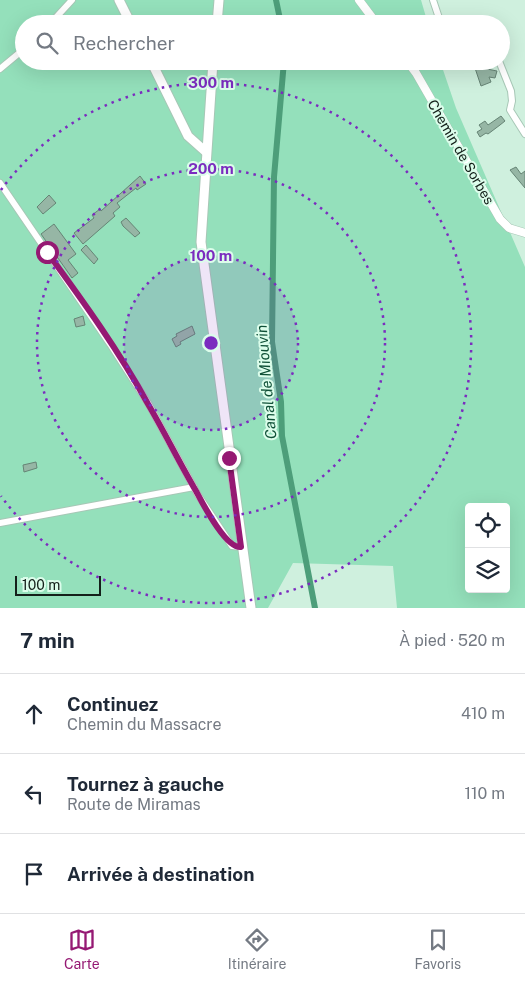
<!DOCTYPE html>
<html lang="fr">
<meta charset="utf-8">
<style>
body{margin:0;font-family:"Public Sans",sans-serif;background:#f6f6f7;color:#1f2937}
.controls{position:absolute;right:15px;bottom:15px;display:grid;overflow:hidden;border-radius:5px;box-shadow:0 5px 20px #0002}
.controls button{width:45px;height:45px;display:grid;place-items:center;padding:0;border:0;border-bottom:1px solid #e0e1e3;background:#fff;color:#1f2937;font:25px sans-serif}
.scale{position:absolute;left:15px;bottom:12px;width:86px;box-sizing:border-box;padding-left:5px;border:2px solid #14201a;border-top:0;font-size:14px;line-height:18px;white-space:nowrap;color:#14201a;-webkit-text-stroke:4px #dcfdeb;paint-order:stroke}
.stop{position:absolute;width:15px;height:15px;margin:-11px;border:4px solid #951973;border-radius:50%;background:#fff}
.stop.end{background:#951973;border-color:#fff;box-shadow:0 1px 5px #0008}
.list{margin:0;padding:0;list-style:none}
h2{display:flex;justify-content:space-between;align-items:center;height:65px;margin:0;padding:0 20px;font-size:21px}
h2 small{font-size:16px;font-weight:400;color:#747a83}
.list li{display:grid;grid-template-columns:32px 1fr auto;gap:15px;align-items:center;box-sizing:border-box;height:80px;padding:0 20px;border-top:1px solid #e0e1e3}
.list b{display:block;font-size:19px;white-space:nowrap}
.list p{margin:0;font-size:16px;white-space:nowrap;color:#747a83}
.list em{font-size:16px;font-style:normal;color:#747a83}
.icon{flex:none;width:28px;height:28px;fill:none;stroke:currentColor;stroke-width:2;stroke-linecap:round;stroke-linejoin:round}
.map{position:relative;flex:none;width:525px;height:608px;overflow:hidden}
.search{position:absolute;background:#fff;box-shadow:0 5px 20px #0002;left:15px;right:15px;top:15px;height:55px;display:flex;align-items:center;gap:12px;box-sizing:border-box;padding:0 18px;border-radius:28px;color:#747a83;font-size:19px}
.sheet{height:305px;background:#fff}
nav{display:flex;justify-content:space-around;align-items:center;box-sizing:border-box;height:70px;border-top:1px solid #e0e1e3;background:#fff;font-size:14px;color:#747a83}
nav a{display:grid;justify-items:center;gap:2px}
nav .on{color:#951973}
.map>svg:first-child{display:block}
.green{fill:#94e0bb;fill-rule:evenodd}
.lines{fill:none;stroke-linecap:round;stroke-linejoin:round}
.canal{stroke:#4d9e7a;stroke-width:6}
.building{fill:#96b6a5;stroke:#668475}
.minor-casing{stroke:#a7c7b6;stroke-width:8}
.tertiary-casing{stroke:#a7c7b6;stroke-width:9}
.secondary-casing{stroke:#a7c7b6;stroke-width:11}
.minor{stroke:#fff;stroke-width:6}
.tertiary{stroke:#fff;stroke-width:8}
.secondary{stroke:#fff;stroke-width:9}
.route{stroke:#951973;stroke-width:6}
.ring{fill:none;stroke:#7b2cbf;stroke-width:2.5;stroke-dasharray:2.5 5}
.labels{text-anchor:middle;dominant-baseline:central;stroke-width:4;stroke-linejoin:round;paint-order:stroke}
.street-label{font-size:14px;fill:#14201a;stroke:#dcfdeb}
.water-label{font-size:15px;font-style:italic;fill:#0f5037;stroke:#dcfdeb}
.centre{fill:#7b2cbf;stroke:#dcfdeb;stroke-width:2.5}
.ring-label{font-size:15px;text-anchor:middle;font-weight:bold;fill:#7b2cbf;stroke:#dcfdeb;stroke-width:4;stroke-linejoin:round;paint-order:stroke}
</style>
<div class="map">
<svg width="525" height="608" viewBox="0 0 525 608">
<rect width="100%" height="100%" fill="#cff0de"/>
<path class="green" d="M0 0H421L428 24H24V61H440L456 108 525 267V608H397L393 566 293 563 268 608H0ZM469 507H506V589H469Z"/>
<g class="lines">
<g class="canal">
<path d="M276 0 281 24"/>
<path d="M284 61 274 177 272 342 281 402 282 436 315 608"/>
</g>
</g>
<g class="building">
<path d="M477 67 497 71 495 78 489 77 491 82 481 86 475 68Z"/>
<path d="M501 116 505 121 500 125 488 134 486 133 480 137 477 132 482 129 479 125 485 121 488 125Z"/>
<path d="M516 167 521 174 525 171V188L510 170Z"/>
<path d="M140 176 146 184 137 190 136 188 117 203 120 207 113 213 115 216 83 244 74 233 94 218 92 215 100 209 101 211Z"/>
<path d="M49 195 56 203 43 214 37 207Z"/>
<path d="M126 218 140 233 135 237 123 226 121 222Z"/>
<path d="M54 224 76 254 68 260 78 273 72 278 41 234Z"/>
<path d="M86 245 98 259 94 264 81 250Z"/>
<path d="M83 316 85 325 76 327 74 319Z"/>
<path d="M192 326 195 334 180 342 181 344 176 347 172 339 177 336 176 334Z"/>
<path d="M36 462 37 468 24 472 23 465Z"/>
</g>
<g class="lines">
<g class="minor-casing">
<g id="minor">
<path d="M433 0 441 24"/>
<path d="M50 24 72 0"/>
<path d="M499 61 511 91 512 101 510 110 525 134"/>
<path d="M0 69 24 49"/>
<path d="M0 183 110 344 148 403 198 495 232 546 241 547"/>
<path d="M0 523 194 487"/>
</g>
</g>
<g class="tertiary-casing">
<g id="tertiary">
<path d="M359 0 377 24"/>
<path d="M407 61 416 73 500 219 509 228 525 233"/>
</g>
</g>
<g class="secondary-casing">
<g id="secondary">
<path d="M119 0 131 24"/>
<path d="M217 24 219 0"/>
<path d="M151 61 188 136 206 152"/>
<path d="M213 61 201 242 251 608"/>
</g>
</g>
<use href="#minor" class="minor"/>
<use href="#tertiary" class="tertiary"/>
<use href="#secondary" class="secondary"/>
</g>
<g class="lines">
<path class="route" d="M47 252C83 301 119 351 148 404 165 433 179 462 196 491 203 504 226 549 241 547L229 458"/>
</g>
<circle cx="211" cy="343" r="87" fill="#7b2cbf" fill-opacity=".12"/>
<g class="ring">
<circle cx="211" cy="343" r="87"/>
<circle cx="211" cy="343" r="174"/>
<path d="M1 190A260 260 0 1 1 1 496"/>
</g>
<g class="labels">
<g class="street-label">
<text transform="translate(461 152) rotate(60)">Chemin de Sorbes</text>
</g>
<g class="water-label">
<text transform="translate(266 382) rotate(-95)">Canal de Miouvin</text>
</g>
</g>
<circle cx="211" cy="343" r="8" class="centre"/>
<g class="ring-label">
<text x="211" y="88">300 m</text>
<text x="211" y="174">200 m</text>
<text x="211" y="261">100 m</text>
</g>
</svg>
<div class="controls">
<button><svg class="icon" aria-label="locate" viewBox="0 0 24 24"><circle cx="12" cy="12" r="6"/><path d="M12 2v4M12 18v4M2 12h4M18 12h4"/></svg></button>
<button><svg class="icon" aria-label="layers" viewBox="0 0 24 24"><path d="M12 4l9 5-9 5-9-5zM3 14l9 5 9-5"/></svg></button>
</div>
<div class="scale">100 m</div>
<div class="stop" style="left:47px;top:252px"></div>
<div class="stop end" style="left:229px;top:458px"></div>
<div class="search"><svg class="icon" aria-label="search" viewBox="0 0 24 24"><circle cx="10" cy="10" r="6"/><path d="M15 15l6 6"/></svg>Rechercher</div>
</div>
<section class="sheet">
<h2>7 min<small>À pied · 520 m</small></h2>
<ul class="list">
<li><svg class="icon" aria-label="ahead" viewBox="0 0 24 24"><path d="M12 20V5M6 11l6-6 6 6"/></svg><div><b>Continuez</b><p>Chemin du Massacre</p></div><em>410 m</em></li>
<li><svg class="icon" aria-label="left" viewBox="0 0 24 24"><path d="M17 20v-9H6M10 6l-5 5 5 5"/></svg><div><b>Tournez à gauche</b><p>Route de Miramas</p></div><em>110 m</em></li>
<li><svg class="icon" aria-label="arrive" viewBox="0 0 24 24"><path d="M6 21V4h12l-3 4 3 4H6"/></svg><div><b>Arrivée à destination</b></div></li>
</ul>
</section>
<nav>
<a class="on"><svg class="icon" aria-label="map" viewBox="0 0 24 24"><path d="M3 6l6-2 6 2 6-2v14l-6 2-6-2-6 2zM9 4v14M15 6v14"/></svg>Carte</a>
<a><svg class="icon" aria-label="directions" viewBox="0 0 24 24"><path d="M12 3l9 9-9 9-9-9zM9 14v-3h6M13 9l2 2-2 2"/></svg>Itinéraire</a>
<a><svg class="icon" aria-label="saved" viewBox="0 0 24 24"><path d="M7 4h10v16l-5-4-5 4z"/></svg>Favoris</a>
</nav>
